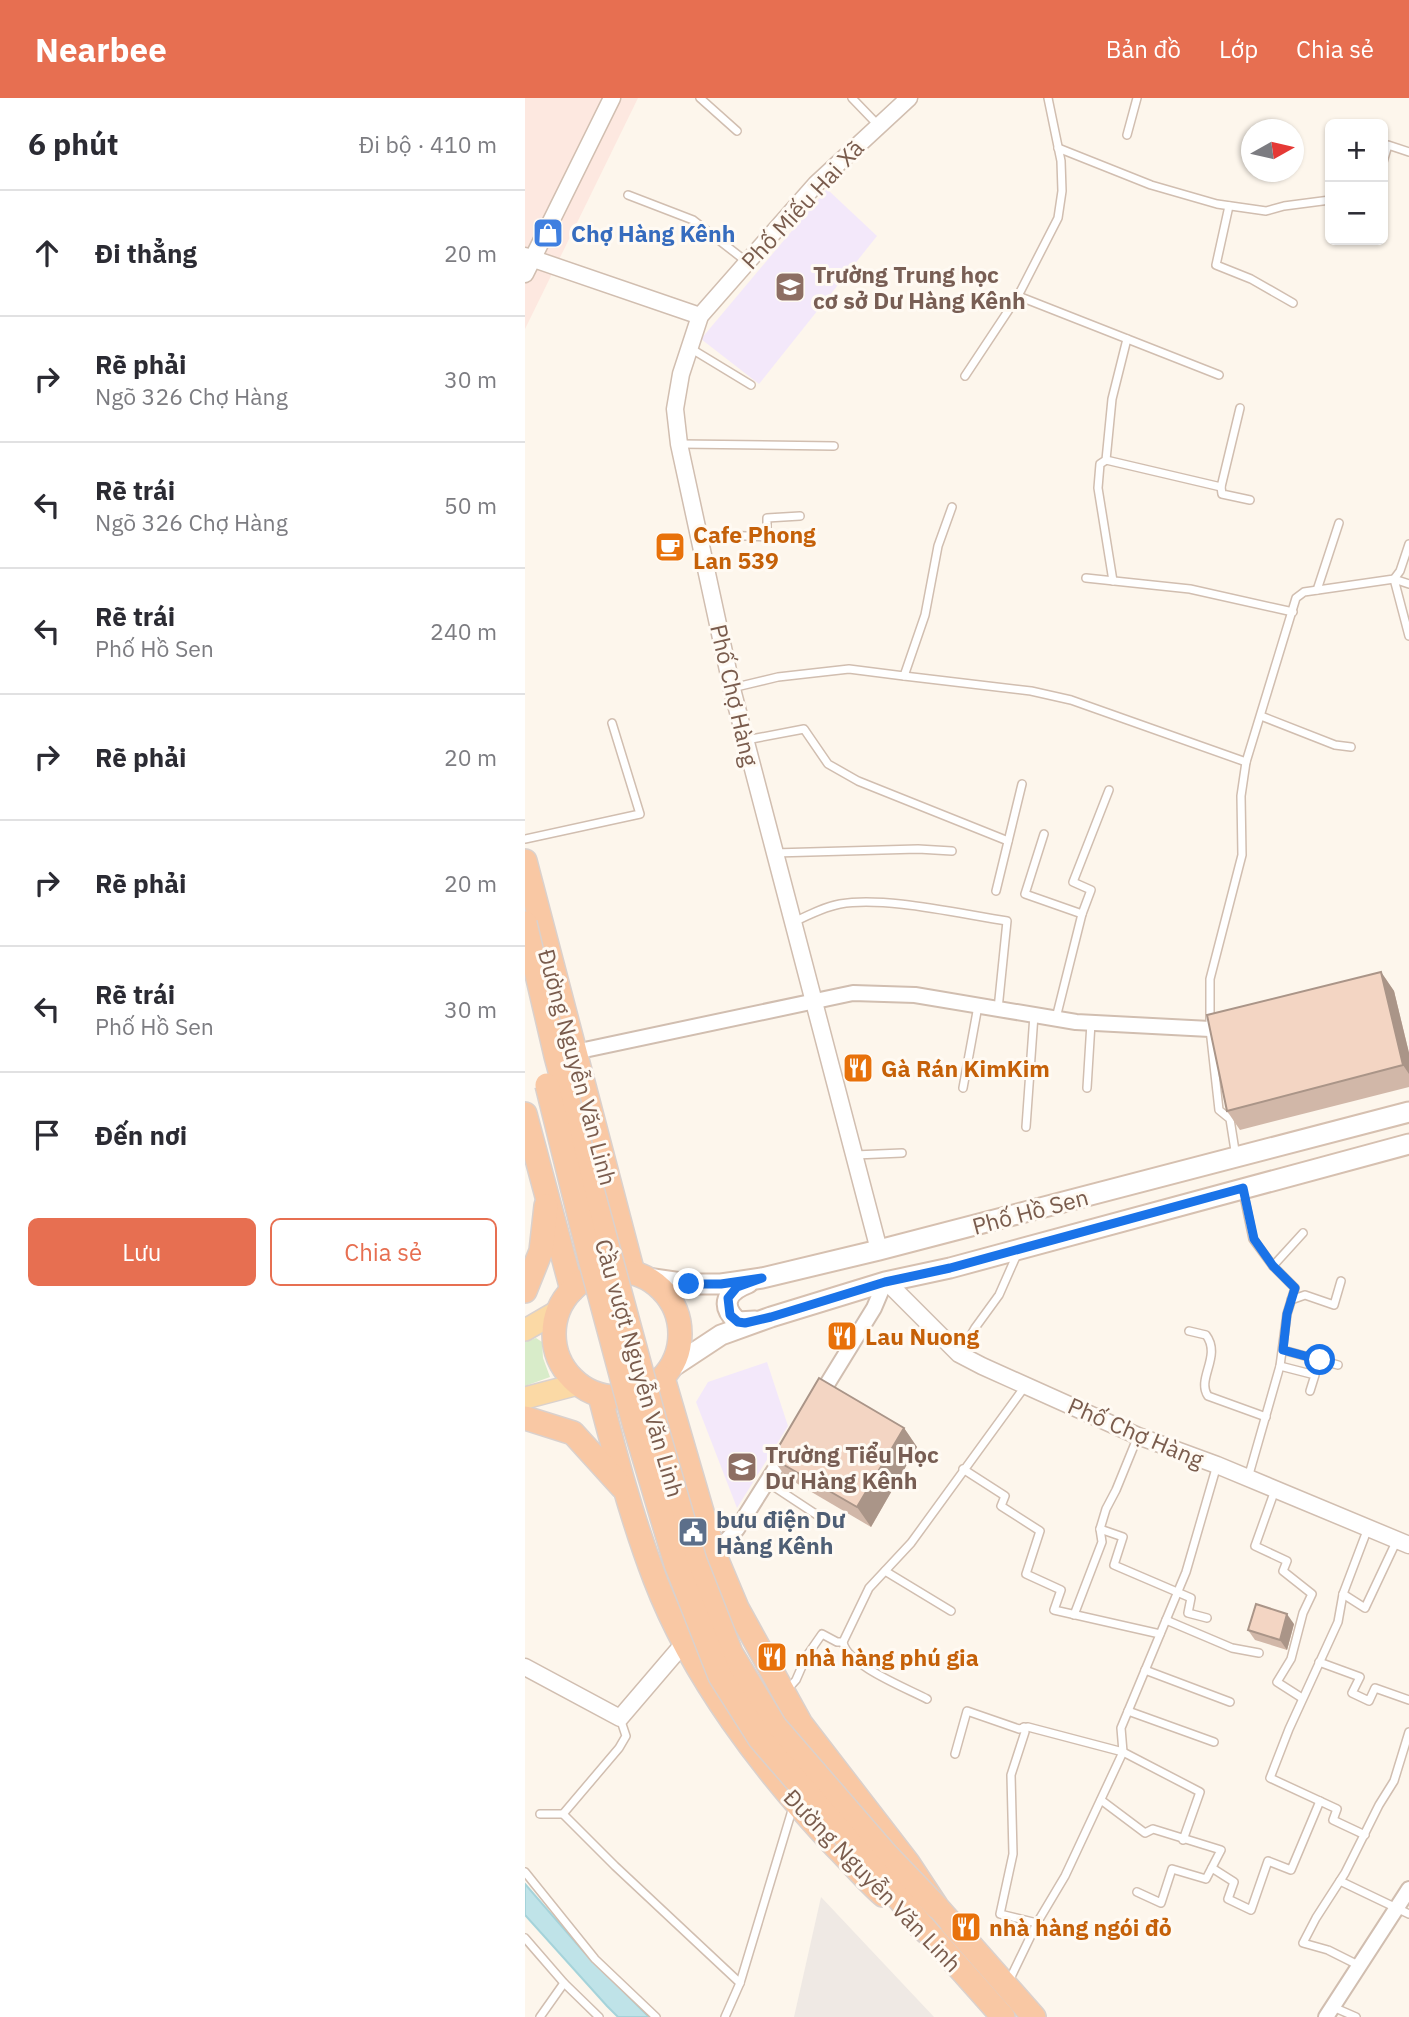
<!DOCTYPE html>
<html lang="vi">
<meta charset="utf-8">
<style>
body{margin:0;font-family:"IBM Plex Sans",sans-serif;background:#f2f2f3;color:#2b2b33}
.controls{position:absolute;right:21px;top:21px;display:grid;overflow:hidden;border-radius:10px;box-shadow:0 2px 5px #0004}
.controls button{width:63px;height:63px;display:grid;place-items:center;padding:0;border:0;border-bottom:2px solid #e1e1e2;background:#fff;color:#2b2b33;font:35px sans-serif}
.compass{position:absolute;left:716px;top:21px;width:63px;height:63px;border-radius:50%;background:#fff;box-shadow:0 2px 5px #0004;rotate:82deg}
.stop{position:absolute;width:21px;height:21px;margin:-16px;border:5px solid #1a73e8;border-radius:50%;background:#fff}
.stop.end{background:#1a73e8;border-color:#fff;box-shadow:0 2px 7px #0008}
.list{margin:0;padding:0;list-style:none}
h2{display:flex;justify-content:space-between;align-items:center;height:91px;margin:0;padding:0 28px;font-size:30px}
h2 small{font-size:23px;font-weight:400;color:#7c7c81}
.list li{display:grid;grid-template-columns:46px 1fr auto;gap:21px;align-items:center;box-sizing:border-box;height:126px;padding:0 28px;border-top:2px solid #e1e1e2}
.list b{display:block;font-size:26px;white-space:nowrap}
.list p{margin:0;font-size:23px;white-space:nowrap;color:#7c7c81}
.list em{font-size:23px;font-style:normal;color:#7c7c81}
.actions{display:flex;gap:14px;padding:21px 28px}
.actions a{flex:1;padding:16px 0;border:2px solid #e76f51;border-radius:10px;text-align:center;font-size:24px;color:#e76f51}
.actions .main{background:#e76f51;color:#fff}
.icon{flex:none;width:38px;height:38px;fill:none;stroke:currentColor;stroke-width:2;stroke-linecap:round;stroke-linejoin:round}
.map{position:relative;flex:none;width:884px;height:1919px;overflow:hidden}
header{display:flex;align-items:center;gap:42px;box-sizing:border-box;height:98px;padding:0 35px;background:#e76f51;color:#fff}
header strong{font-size:33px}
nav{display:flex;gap:38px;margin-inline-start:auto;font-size:24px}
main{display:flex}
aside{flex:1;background:#fff}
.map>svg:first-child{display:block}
.commercial{fill:#fde8e0}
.industrial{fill:#efe9e4}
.education{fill:#f3e8fa}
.green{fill:#d8ecc9}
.water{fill:#bfe3e8;stroke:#a5d3da;stroke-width:2}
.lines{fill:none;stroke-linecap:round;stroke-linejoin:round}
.service-casing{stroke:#d1beb0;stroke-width:10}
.minor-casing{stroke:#d1beb0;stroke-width:18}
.tertiary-casing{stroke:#d1beb0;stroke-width:19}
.secondary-casing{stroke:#d6c0b0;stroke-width:23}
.primary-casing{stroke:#dad1cd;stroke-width:24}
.trunk-casing{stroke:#dad1cd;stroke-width:26}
.service{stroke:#fff;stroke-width:7}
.minor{stroke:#fff;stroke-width:14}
.tertiary{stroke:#fff;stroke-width:16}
.secondary{stroke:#fff;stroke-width:19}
.primary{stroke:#fbd9a5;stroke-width:21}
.trunk{stroke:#f9c8a4;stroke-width:23}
.trunk-bridge-casing{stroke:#dad1cd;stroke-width:26;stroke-linecap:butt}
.trunk-bridge{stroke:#f9c8a4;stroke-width:23}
.wall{fill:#d1b7a8}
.shaded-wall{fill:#aa9588}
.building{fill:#f3d5c3;stroke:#aa9588;stroke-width:2}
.route{stroke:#1a73e8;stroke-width:9}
.labels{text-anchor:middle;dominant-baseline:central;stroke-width:6;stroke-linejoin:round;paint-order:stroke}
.street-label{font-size:23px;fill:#7a5c4d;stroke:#fffaf3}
.shop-label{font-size:23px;font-weight:bold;fill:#366cbe;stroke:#fffaf3;text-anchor:start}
.education-label{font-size:23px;font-weight:bold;fill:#785e54;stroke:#fffaf3;text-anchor:start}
.food-label{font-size:23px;font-weight:bold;fill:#c56008;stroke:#fffaf3;text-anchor:start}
.service-label{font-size:23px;font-weight:bold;fill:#4e5e75;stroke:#fffaf3;text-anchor:start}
</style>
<header>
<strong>Nearbee</strong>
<nav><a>Bản đồ</a><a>Lớp</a><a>Chia sẻ</a></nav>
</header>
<main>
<aside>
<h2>6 phút<small>Đi bộ · 410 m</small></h2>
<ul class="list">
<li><svg class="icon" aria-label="ahead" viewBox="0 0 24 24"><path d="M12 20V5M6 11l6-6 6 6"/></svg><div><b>Đi thẳng</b></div><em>20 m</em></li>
<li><svg class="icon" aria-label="right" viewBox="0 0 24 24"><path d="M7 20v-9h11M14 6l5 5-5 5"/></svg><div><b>Rẽ phải</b><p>Ngõ 326 Chợ Hàng</p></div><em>30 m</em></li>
<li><svg class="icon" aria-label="left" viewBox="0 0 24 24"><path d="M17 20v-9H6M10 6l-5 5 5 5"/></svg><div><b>Rẽ trái</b><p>Ngõ 326 Chợ Hàng</p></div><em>50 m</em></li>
<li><svg class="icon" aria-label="left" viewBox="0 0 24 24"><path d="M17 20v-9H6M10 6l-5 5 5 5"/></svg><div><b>Rẽ trái</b><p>Phố Hồ Sen</p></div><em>240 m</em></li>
<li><svg class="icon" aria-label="right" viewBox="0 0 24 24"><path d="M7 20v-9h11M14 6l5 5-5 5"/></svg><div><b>Rẽ phải</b></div><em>20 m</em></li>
<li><svg class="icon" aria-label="right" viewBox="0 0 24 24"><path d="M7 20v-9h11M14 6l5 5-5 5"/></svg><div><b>Rẽ phải</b></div><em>20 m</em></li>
<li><svg class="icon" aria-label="left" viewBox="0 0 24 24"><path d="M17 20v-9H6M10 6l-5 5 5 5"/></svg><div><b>Rẽ trái</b><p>Phố Hồ Sen</p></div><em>30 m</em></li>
<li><svg class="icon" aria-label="arrive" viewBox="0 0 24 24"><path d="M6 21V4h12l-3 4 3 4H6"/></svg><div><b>Đến nơi</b></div></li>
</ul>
<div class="actions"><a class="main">Lưu</a><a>Chia sẻ</a></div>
</aside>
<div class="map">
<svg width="884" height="1919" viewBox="0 0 884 1919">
<rect width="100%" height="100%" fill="#fdf6ec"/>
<path class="commercial" d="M0 0H113L0 231Z"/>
<path class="industrial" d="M296 1799 409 1919H269Z"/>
<g class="education">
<path d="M302 91 352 138 234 286 176 241Z"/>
<path d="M242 1264 263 1328 212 1410 171 1304 183 1284Z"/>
</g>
<path class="green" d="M11 1240 17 1244 18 1260 25 1279 0 1288V1244Z"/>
<path class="water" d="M0 1786 59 1854 124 1919H93L82 1908 0 1817Z"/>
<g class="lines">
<g class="service-casing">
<g id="service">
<path d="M175 0 212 33"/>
<path d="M327 0 353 27"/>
<path d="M602 37 612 0"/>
<path d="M533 50 626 87 692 106 741 113 759 108 805 102"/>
<path d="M858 64 863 47 884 54"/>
<path d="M103 97 168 122 222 164"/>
<path d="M704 108 691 167 726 181 768 205"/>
<path d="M493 198 694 277"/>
<path d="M165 250 226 287"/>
<path d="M440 278 493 198 533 120 537 93 536 63 523 0"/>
<path d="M715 310 696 389 697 396 725 402"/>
<path d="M155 346 309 348"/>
<path d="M581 362 696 389"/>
<path d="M174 436 242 439V420L275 418"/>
<path d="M561 480 665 491 768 514"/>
<path d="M869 481 884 538"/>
<path d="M869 481 884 486"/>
<path d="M588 483 573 390 575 366 581 362 587 301 602 241"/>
<path d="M792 492 814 425"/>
<path d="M379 578 506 593 546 602 721 664"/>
<path d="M207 590 253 579 324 571 379 578 400 517 413 448 427 409"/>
<path d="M736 618 810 647 826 649"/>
<path d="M221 642 279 631 303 666 333 683 483 743"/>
<path d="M519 736 500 796 557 816 531 920"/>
<path d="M0 741 115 716 87 625"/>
<path d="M249 755 393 751 427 753"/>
<path d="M471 793 497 686"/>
<path d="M557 816 566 792 548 784 584 692"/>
<path d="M269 824C283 817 299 809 315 806 360 798 435 816 482 823L473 911"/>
<path d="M438 990 453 908"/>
<path d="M562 990 566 925"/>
<path d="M501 1029 509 917"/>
<path d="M330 1057 377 1055"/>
<path d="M711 1059 705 1021 694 1012 685 931V881L717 757 716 698 721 664 771 500 779 494 869 481 875 473 884 446"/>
<path d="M718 1093 728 1141 748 1168 770 1190 762 1216 755 1268 723 1380"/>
<path d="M748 1168 778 1135"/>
<path d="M766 1202 780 1197 809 1207 816 1183"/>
<path d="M664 1233 681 1237C697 1258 671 1281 683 1298L741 1319"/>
<path d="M758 1252 813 1267"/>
<path d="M435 1256 450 1230 474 1197 493 1154"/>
<path d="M755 1268 790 1277 785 1293"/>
<path d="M438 1371 480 1398 476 1408 515 1433 501 1476 536 1492 529 1512 635 1536"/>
<path d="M242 1384 292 1417"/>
<path d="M750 1392 730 1448 762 1463 758 1473 787 1496 778 1515 766 1561 752 1584 777 1600"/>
<path d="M575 1431 598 1439 589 1467 666 1500 663 1515 682 1520"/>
<path d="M360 1473 426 1513"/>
<path d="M818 1496 840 1510 872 1442"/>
<path d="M549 1517 577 1444 575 1431 581 1411 591 1392 613 1338"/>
<path d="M641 1522 707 1550 734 1555"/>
<path d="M794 1564 835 1579 827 1595 844 1603 850 1590 884 1602"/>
<path d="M620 1572 705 1604"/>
<path d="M262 1592 271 1582 281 1559 297 1536 312 1544H318"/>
<path d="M402 1601C381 1590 322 1567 318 1544L344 1490 386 1445 501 1287"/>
<path d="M603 1613 689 1644"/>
<path d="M499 1629 500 1634 486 1677 488 1756 475 1816 512 1825"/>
<path d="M430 1656 442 1613 494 1631 503 1629 598 1654 675 1694 658 1742"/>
<path d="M576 1702 620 1735 628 1731 696 1752 681 1781 647 1771 636 1805 612 1794"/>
<path d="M15 1716H38L90 1768 215 1885"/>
<path d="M38 1716 94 1650 101 1638 95 1620"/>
<path d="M840 1737 808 1722 812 1711 745 1680 764 1631 813 1524 818 1496 843 1430"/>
<path d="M687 1770 709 1784 703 1801 726 1812 743 1763 766 1772 795 1703"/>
<path d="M0 1774 70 1861 131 1919"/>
<path d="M815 1783 884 1816"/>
<path d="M0 1840 39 1885 74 1919"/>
<path d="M833 1867 803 1852 778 1845 791 1820 820 1775 854 1707 869 1683 884 1634"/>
<path d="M484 1883 512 1825 540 1778 598 1654 596 1630 661 1474 692 1367"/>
<path d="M808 1909 831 1919"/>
<path d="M15 1919 39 1885"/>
<path d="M200 1919 215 1885 268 1709"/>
</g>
</g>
<g class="minor-casing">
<g id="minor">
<path d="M50 954 328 895 390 897 551 924 685 931"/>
<path d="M293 1301 349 1210 360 1184"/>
<path d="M189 1455 212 1431 262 1352"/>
<path d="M801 1919 884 1791"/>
</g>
</g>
<g class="tertiary-casing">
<g id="tertiary">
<path d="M0 158 175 218"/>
<path d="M0 176 87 0"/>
<path d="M354 1152 207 591 154 346 150 311 156 276 175 218 291 86 384 0"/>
<path d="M362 1184 434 1256 457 1268 613 1338 692 1367 884 1447"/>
<path d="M0 1569 95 1620 160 1544"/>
</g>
</g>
<g class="secondary-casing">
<g id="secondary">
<path d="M122 1180 164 1186H196L237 1180 354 1152 884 1014"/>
<path d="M223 1185C202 1193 194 1207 213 1224L230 1223"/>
<path d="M146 1270 196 1237 246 1219 360 1184 425 1170 884 1046"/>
</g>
</g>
<g class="primary-casing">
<g id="primary">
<path d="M0 1232 33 1213"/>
<path d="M0 1300 53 1286"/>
</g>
</g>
<g class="trunk-casing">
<g id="trunk">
<path d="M0 763 108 1175"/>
<path d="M0 1016 47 1192"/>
<circle cx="92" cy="1236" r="63"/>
<path d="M0 1193 16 1153 21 1108"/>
<path d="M138 1280 189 1455 212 1510 276 1626 383 1765 412 1809 509 1919"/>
<path d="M75 1298C91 1360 107 1421 130 1481 167 1578 239 1673 310 1748 326 1764 341 1782 358 1797"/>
<path d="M0 1320 48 1335 97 1389"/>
<path d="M392 1826 407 1839 478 1919"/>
</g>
</g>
<use href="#service" class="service"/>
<use href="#minor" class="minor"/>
<use href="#tertiary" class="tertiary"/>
<use href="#secondary" class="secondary"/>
<use href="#primary" class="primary"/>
<use href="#trunk" class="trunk"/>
<g class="trunk-bridge-casing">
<g id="trunk-bridge">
<path d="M0 825 31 958 133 1335 170 1463 206 1555 250 1628 362 1757 412 1809"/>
<path d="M22 987 65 1161 110 1329 151 1466 195 1578 235 1641 407 1839"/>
</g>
</g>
<use href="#trunk-bridge" class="trunk-bridge"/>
</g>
<g class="wall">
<path d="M856 874 869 893 884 955V989L715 1032 702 1013Z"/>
<path d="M379 1330 392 1349 346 1429 261 1379 247 1360Z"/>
<path d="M769 1526 762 1552 730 1542 723 1532Z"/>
</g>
<g class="shaded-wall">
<path d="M856 874 869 893 884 955V976L878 967Z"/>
<path d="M379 1330 392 1349 346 1429 332 1409Z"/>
<path d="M762 1516 769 1526 762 1552 755 1542Z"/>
</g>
<g class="building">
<path d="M856 874 878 967 702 1013 682 917Z"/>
<path d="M294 1280 379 1330 332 1409 247 1360Z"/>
<path d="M731 1506 762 1516 755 1542 723 1532Z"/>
</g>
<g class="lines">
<path class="route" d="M164 1186H196L237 1180 212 1189 203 1200 205 1217 213 1224 220 1225 246 1219 360 1184 425 1170 718 1090 729 1141 748 1168 770 1190 762 1216 758 1252 795 1262"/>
</g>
<defs>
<g id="shop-square" transform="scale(1.575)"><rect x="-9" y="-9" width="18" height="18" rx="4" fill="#3f7fe0" stroke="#fffaf3"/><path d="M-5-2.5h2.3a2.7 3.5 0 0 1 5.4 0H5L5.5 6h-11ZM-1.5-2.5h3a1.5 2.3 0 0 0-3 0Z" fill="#fff"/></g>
<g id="school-square" transform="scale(1.575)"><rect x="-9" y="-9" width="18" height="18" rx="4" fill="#8d6e63" stroke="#fffaf3"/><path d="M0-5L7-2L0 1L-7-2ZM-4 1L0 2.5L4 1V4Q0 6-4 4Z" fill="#fff"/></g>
<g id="cafe-square" transform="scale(1.575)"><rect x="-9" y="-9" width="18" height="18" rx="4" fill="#e8710a" stroke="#fffaf3"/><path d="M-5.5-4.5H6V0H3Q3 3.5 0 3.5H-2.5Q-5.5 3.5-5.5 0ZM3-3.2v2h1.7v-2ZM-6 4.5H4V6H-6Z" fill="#fff"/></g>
<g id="restaurant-square" transform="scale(1.575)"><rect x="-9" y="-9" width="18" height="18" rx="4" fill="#e8710a" stroke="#fffaf3"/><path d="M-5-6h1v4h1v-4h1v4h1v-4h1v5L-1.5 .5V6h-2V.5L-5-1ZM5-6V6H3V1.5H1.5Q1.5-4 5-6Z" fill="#fff"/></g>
<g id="civic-square" transform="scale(1.575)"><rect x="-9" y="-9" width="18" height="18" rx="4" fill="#5c6f8a" stroke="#fffaf3"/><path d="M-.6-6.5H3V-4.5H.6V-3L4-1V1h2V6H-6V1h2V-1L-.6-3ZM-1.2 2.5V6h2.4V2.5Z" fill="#fff"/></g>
</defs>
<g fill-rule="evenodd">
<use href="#shop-square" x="23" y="135"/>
<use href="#school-square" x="265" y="189"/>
<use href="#cafe-square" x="145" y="449"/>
<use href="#restaurant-square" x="333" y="970"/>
<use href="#restaurant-square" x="317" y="1238"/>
<use href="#school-square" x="217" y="1369"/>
<use href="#civic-square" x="168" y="1434"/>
<use href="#restaurant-square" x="247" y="1559"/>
<use href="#restaurant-square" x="441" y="1829"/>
</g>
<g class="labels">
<g class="street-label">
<text transform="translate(277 106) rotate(-47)">Phố Miếu Hai Xã</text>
<text transform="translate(210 597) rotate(77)">Phố Chợ Hàng</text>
<text transform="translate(53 969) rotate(75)">Đường Nguyễn Văn Linh</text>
<text transform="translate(505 1113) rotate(-15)">Phố Hồ Sen</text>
<text transform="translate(115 1270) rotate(74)">Cầu vượt Nguyễn Văn Linh</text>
<text transform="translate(611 1334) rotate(23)">Phố Chợ Hàng</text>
<text transform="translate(348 1782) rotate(46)">Đường Nguyễn Văn Linh</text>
</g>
<g class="shop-label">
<text x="46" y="135">Chợ Hàng Kênh</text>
</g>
<g class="education-label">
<text x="288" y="176">Trường Trung học<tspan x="288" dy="26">cơ sở Dư Hàng Kênh</tspan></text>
<text x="240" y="1356">Trường Tiểu Học<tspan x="240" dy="26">Dư Hàng Kênh</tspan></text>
</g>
<g class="food-label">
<text x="168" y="436">Cafe Phong<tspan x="168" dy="26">Lan 539</tspan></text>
<text x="356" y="970">Gà Rán KimKim</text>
<text x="340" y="1238">Lau Nuong</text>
<text x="270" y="1559">nhà hàng phú gia</text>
<text x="464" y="1829">nhà hàng ngói đỏ</text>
</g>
<g class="service-label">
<text x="191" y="1421">bưu điện Dư<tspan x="191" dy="26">Hàng Kênh</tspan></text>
</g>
</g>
</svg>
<div class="controls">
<button>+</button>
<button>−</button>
</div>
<svg class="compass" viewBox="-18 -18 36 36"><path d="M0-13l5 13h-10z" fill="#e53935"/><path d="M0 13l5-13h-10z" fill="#7c7c81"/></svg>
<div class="stop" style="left:795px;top:1262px"></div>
<div class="stop end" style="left:164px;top:1186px"></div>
</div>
</main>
